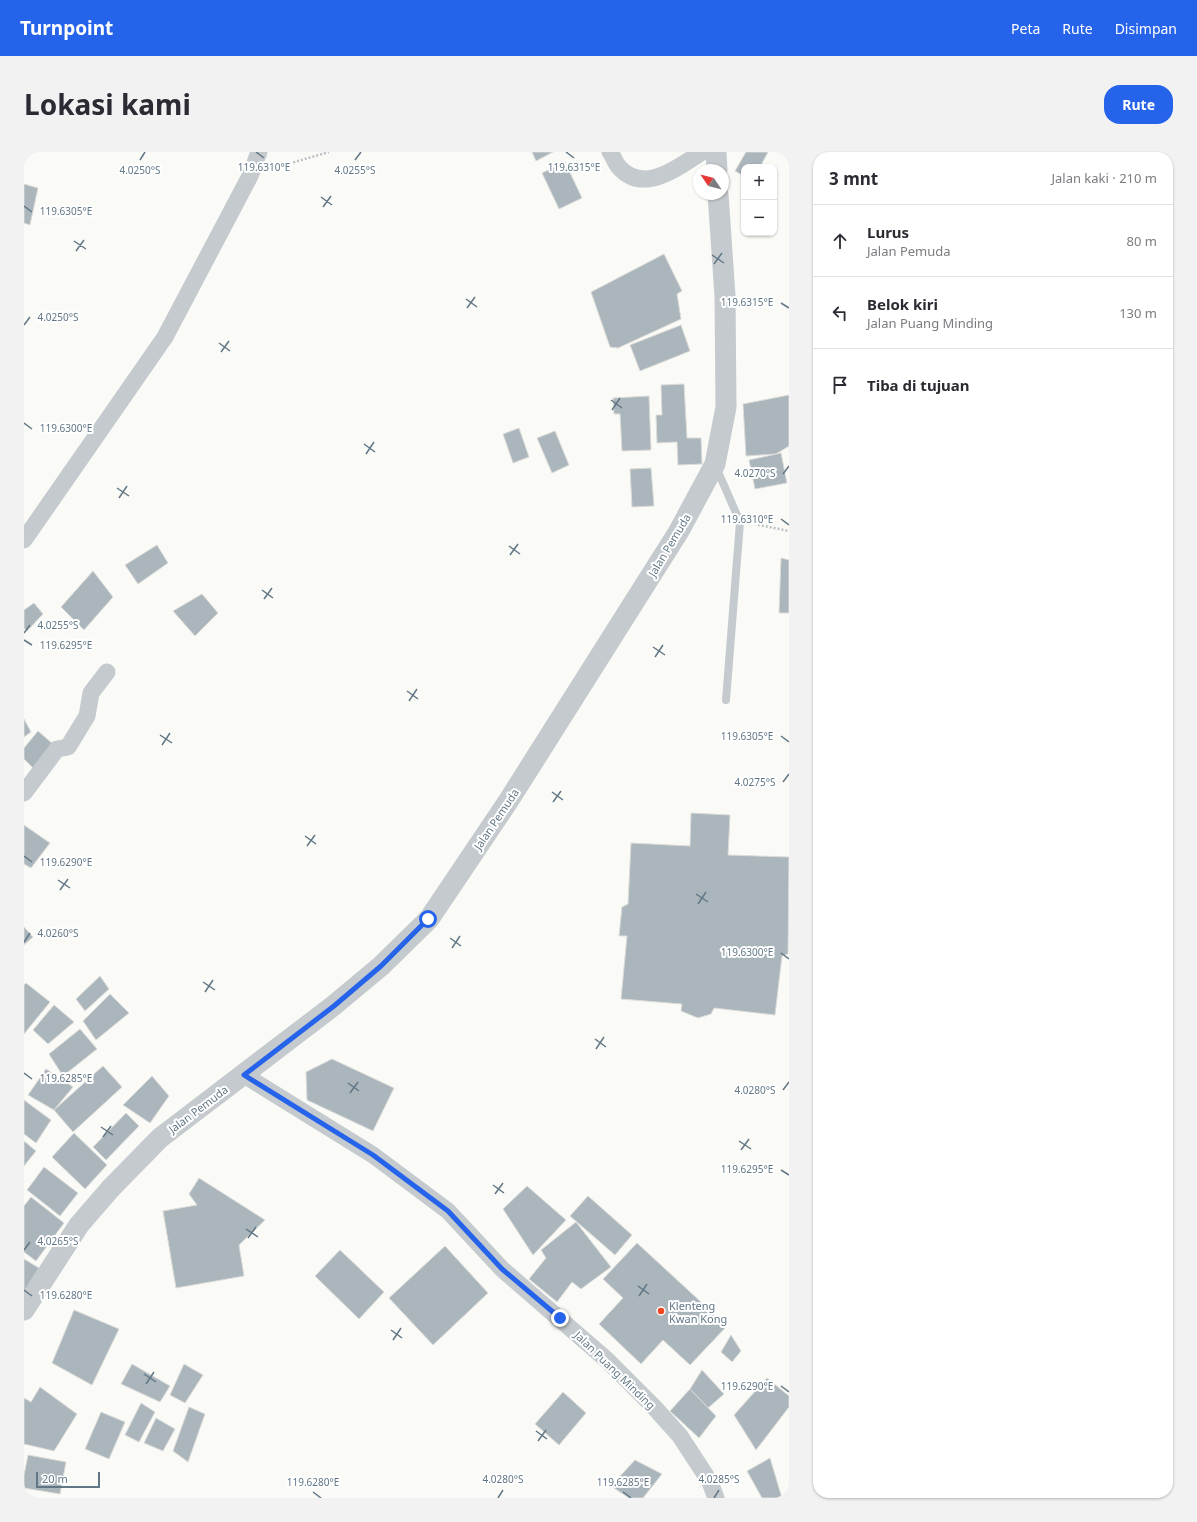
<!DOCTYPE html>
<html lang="id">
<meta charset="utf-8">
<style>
body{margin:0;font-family:"Noto Sans",sans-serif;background:#f2f2f3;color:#2b2b33}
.controls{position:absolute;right:12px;top:12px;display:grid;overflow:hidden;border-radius:8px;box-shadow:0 1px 3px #0004}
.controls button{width:36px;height:36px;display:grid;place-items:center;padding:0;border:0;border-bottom:1px solid #e1e1e2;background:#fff;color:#2b2b33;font:20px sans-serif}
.compass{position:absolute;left:669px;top:12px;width:36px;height:36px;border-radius:50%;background:#fff;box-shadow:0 1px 3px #0004;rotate:305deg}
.scale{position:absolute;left:12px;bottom:10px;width:64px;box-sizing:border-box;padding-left:4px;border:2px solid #627785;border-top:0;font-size:11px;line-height:14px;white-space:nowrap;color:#627785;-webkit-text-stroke:3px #fff;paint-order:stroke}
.stop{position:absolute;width:12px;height:12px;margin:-9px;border:3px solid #2563eb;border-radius:50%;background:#fff}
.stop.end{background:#2563eb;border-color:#fff;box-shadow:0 1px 4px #0008}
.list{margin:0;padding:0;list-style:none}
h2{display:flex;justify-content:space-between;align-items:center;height:52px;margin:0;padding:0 16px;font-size:17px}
h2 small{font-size:13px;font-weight:400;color:#7c7c81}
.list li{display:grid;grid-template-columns:26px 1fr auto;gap:12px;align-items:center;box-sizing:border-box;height:72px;padding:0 16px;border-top:1px solid #e1e1e2}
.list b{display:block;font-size:15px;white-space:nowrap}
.list p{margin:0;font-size:13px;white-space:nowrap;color:#7c7c81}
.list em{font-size:13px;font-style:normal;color:#7c7c81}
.icon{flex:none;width:22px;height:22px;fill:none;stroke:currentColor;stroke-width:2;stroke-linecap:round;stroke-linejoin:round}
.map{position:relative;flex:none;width:765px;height:1346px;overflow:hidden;border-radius:16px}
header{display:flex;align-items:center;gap:24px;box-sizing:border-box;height:56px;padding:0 20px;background:#2563eb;color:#fff}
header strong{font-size:19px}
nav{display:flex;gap:22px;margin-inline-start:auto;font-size:14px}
.intro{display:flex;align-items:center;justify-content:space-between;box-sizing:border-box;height:96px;padding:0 24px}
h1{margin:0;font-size:28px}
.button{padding:10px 18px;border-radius:16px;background:#2563eb;color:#fff;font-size:14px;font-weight:700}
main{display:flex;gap:24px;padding:0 24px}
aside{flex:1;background:#fff;border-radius:16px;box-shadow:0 1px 3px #0004}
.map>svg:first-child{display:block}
.building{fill:#abb5bc;stroke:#dcdcd9}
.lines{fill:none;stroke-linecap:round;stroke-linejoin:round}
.path{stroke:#bdc1c4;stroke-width:2.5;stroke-dasharray:2 2;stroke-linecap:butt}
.service{stroke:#c5cace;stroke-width:8}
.minor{stroke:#c5cace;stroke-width:17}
.tertiary{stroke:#c5cace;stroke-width:21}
.route{stroke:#2563eb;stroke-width:5}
.ticks{fill:none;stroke:#627785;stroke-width:1.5}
.poi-dot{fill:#f14620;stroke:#fff;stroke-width:1.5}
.labels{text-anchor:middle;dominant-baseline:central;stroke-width:4;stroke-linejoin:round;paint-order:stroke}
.street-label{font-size:11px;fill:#627785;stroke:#fff}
.poi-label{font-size:11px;fill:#627785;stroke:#fff;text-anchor:start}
.ticks-label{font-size:10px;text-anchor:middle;fill:#627785;stroke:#fff;stroke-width:4;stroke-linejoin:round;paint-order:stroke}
</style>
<header>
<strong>Turnpoint</strong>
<nav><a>Peta</a><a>Rute</a><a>Disimpan</a></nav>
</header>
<div class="intro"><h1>Lokasi kami</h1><a class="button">Rute</a></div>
<main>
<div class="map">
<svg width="765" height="1346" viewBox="0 0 765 1346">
<rect width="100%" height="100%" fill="#fafaf7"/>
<g class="building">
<path d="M508 0H529L512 9Z"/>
<path d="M722 0H744L736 15H720V24L711 19Z"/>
<path d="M541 10 558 46 535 57 518 21Z"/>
<path d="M0 32 14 36 6 73 0 71Z"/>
<path d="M640 102 658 139 653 142 657 167 594 196 586 195 567 140Z"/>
<path d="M657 173 666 199 616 219 606 193Z"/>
<path d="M660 232 663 286H677L678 312 654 313 653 290 633 291 632 263H638L637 233Z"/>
<path d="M765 243V294L752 302 722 304 719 252Z"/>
<path d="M625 244 627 298 598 299 596 262H590L589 246Z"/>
<path d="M495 276 505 305 489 311 479 282Z"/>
<path d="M531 279 545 313 528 321 513 286Z"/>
<path d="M757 301 763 331 731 337 725 308Z"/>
<path d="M627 316 630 354 608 355 606 317Z"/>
<path d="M133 393 144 411 114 432 101 413Z"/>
<path d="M757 406 765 408V461H755Z"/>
<path d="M69 419 89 445 60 478 37 455Z"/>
<path d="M178 442 194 461 171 484 149 459Z"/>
<path d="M10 451 19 462 3 479 0 476V458Z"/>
<path d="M0 567 7 580 0 585Z"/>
<path d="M14 579 30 593 10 617 0 607V596Z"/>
<path d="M667 661 706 663 704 703 765 705 764 802 758 804 751 863 690 856 687 862 674 866 657 859 658 852 597 847 603 784H595L598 755 604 752 607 691 666 694Z"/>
<path d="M0 673 26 691 7 716 0 712Z"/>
<path d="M0 775 9 785 0 793Z"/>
<path d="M76 824 85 837 61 859 52 847Z"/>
<path d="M2 831 26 850 0 882V833Z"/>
<path d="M86 842 105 861 72 888 59 869Z"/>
<path d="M30 853 50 870 24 892 9 878Z"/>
<path d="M56 877 73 897 39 924 25 902Z"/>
<path d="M308 907 370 936 349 979 283 948 282 920Z"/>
<path d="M79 914 98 935 49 980 30 958Z"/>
<path d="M22 917 49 935 30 958 4 943Z"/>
<path d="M128 924 145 944 126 971 99 953Z"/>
<path d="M0 948 27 968 12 991 0 982Z"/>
<path d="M102 961 115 974 82 1008 69 995Z"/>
<path d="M50 981 83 1013 61 1037 28 1005Z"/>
<path d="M0 989 12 999 0 1014Z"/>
<path d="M20 1015 54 1041 36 1064 3 1038Z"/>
<path d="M175 1026 241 1068 215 1093 220 1124 152 1136 139 1059 173 1053 165 1042Z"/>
<path d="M503 1034 542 1068 509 1103 479 1057Z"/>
<path d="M564 1044 608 1083 591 1103 546 1064Z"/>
<path d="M7 1045 40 1071 12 1109 0 1100V1054Z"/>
<path d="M552 1070 587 1115 557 1137 548 1130 533 1150 505 1127 522 1106 517 1098Z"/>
<path d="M613 1091 703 1174 666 1213 639 1188 617 1212 575 1172 599 1146 579 1127Z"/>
<path d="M421 1094 464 1141 409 1193 365 1146Z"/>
<path d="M316 1098 360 1140 335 1167 291 1124Z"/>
<path d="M0 1107 15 1116 0 1140Z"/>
<path d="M50 1158 95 1177 68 1233 28 1211Z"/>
<path d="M707 1183 717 1199 708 1210 697 1200Z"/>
<path d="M108 1212 146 1234 136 1250 97 1232Z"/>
<path d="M160 1212 179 1223 161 1251 146 1243Z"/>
<path d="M678 1218 700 1242 684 1256 666 1237Z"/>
<path d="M743 1226 765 1244V1255L732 1298 710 1263Z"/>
<path d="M16 1235 53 1262 30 1299 0 1292V1246L7 1250Z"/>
<path d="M666 1237 692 1264 675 1286 646 1259Z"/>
<path d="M539 1240 562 1261 535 1293 511 1272Z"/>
<path d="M117 1251 131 1260 115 1290 101 1283Z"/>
<path d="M165 1255 181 1262 164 1310 149 1299Z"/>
<path d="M77 1260 101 1270 85 1307 61 1297Z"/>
<path d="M132 1266 151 1277 139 1299 120 1291Z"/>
<path d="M4 1303 42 1310 36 1342 0 1336V1323Z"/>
<path d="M746 1306 758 1346H738L723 1319Z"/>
<path d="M611 1308 638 1322 619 1346H605L587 1334Z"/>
</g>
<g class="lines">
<g class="path">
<path d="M250 16 305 0"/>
<path d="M730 372 765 379"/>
</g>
<path class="service" d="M692 315 716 370 702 548"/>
<g class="minor">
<path d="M586 0C589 4 591 10 594 14 619 44 654 15 678 0"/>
<path d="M0 388 141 185 226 24 235 0"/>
<path d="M0 641 33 597 44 595 63 564 67 541 83 520"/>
<path d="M220 923 349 1003 424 1059 478 1117 583 1208 630 1255 656 1284 686 1330 692 1346"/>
</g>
<g class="tertiary">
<path d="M692 0 693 18"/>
<path d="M0 1158 55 1073 87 1036 136 986 309 854 357 814 405 767 485 648 655 379 691 312 702 255 701 144 694 42"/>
</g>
</g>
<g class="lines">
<path class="route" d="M404 767 357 814 310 854 220 923 349 1003 424 1059 478 1117 536 1166"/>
</g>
<path class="ticks" d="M232 0 240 6M542 0 550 6M116 8 121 0M331 8 337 0M297 45 308 53M0 54 8 60M299 55 307 44M50 89 62 97M52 99 60 88M688 103 700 111M690 112 698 101M442 147 453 155M757 151 765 156M443 156 451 145M0 173 6 165M195 191 206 199M197 200 205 189M587 248 598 256M588 258 596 246M0 271 8 277M340 292 351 300M342 302 350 290M759 322 765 314M93 336 105 344M95 346 103 334M757 367 765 373M485 394 496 402M486 403 494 392M238 438 249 446M240 447 248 436M0 481 6 473M0 488 8 493M629 495 641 503M631 505 639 493M383 539 394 547M385 549 393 537M136 583 148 591M757 584 765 590M138 593 146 581M759 630 765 622M528 640 539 648M529 650 537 639M281 684 292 692M283 694 291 683M0 704 8 710M34 728 46 736M36 738 44 727M672 742 684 750M674 752 682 740M426 786 437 794M0 790 6 781M428 796 436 784M757 801 765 807M179 830 191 838M181 840 189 828M571 887 582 895M572 897 580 885M0 921 8 927M324 931 335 939M759 938 765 930M326 941 334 930M77 975 89 983M79 985 87 974M715 989 727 997M717 998 725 987M757 1018 765 1023M469 1033 480 1041M471 1042 479 1031M222 1077 234 1085M224 1086 232 1075M0 1098 6 1090M614 1134 625 1142M0 1138 8 1144M615 1144 623 1132M367 1178 378 1186M369 1188 377 1176M120 1222 132 1230M122 1232 130 1220M757 1234 765 1240M512 1279 523 1287M514 1289 522 1278M289 1340 297 1346M599 1340 607 1346M474 1346 479 1338M690 1346 695 1338"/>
<circle class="poi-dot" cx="637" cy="1159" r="4"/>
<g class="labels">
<g class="street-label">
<text transform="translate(645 393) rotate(-59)">Jalan Pemuda</text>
<text transform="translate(472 667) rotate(-56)">Jalan Pemuda</text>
<text transform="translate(174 957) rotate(-37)">Jalan Pemuda</text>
<text transform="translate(591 1218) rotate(44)">Jalan Puang Minding</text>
</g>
<g class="poi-label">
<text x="645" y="1153">Klenteng<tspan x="645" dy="13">Kwan Kong</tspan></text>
</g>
</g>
<g class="ticks-label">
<text x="240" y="19">119.6310°E</text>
<text x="550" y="19">119.6315°E</text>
<text x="116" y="22">4.0250°S</text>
<text x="331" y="22">4.0255°S</text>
<text x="42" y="63">119.6305°E</text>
<text x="723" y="154">119.6315°E</text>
<text x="34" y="169">4.0250°S</text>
<text x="42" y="280">119.6300°E</text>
<text x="731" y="325">4.0270°S</text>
<text x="723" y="371">119.6310°E</text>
<text x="34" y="477">4.0255°S</text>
<text x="42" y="497">119.6295°E</text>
<text x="723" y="588">119.6305°E</text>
<text x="731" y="634">4.0275°S</text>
<text x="42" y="714">119.6290°E</text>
<text x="34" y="785">4.0260°S</text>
<text x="723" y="804">119.6300°E</text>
<text x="42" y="930">119.6285°E</text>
<text x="731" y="942">4.0280°S</text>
<text x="723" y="1021">119.6295°E</text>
<text x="34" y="1093">4.0265°S</text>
<text x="42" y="1147">119.6280°E</text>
<text x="723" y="1238">119.6290°E</text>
<text x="479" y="1331">4.0280°S</text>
<text x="695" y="1331">4.0285°S</text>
<text x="289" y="1334">119.6280°E</text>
<text x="599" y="1334">119.6285°E</text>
</g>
</svg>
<div class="controls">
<button>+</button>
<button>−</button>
</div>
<svg class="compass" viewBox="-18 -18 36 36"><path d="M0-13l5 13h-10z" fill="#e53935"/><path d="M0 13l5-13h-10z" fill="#7c7c81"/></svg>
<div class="scale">20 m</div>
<div class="stop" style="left:404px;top:767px"></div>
<div class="stop end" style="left:536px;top:1166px"></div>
</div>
<aside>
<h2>3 mnt<small>Jalan kaki · 210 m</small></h2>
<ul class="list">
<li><svg class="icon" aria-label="ahead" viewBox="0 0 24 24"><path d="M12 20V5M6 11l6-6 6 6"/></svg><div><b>Lurus</b><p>Jalan Pemuda</p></div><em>80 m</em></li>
<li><svg class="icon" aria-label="left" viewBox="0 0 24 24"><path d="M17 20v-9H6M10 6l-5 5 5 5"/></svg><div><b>Belok kiri</b><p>Jalan Puang Minding</p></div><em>130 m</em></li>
<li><svg class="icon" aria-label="arrive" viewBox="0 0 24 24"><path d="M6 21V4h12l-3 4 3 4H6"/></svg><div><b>Tiba di tujuan</b></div></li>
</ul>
</aside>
</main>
